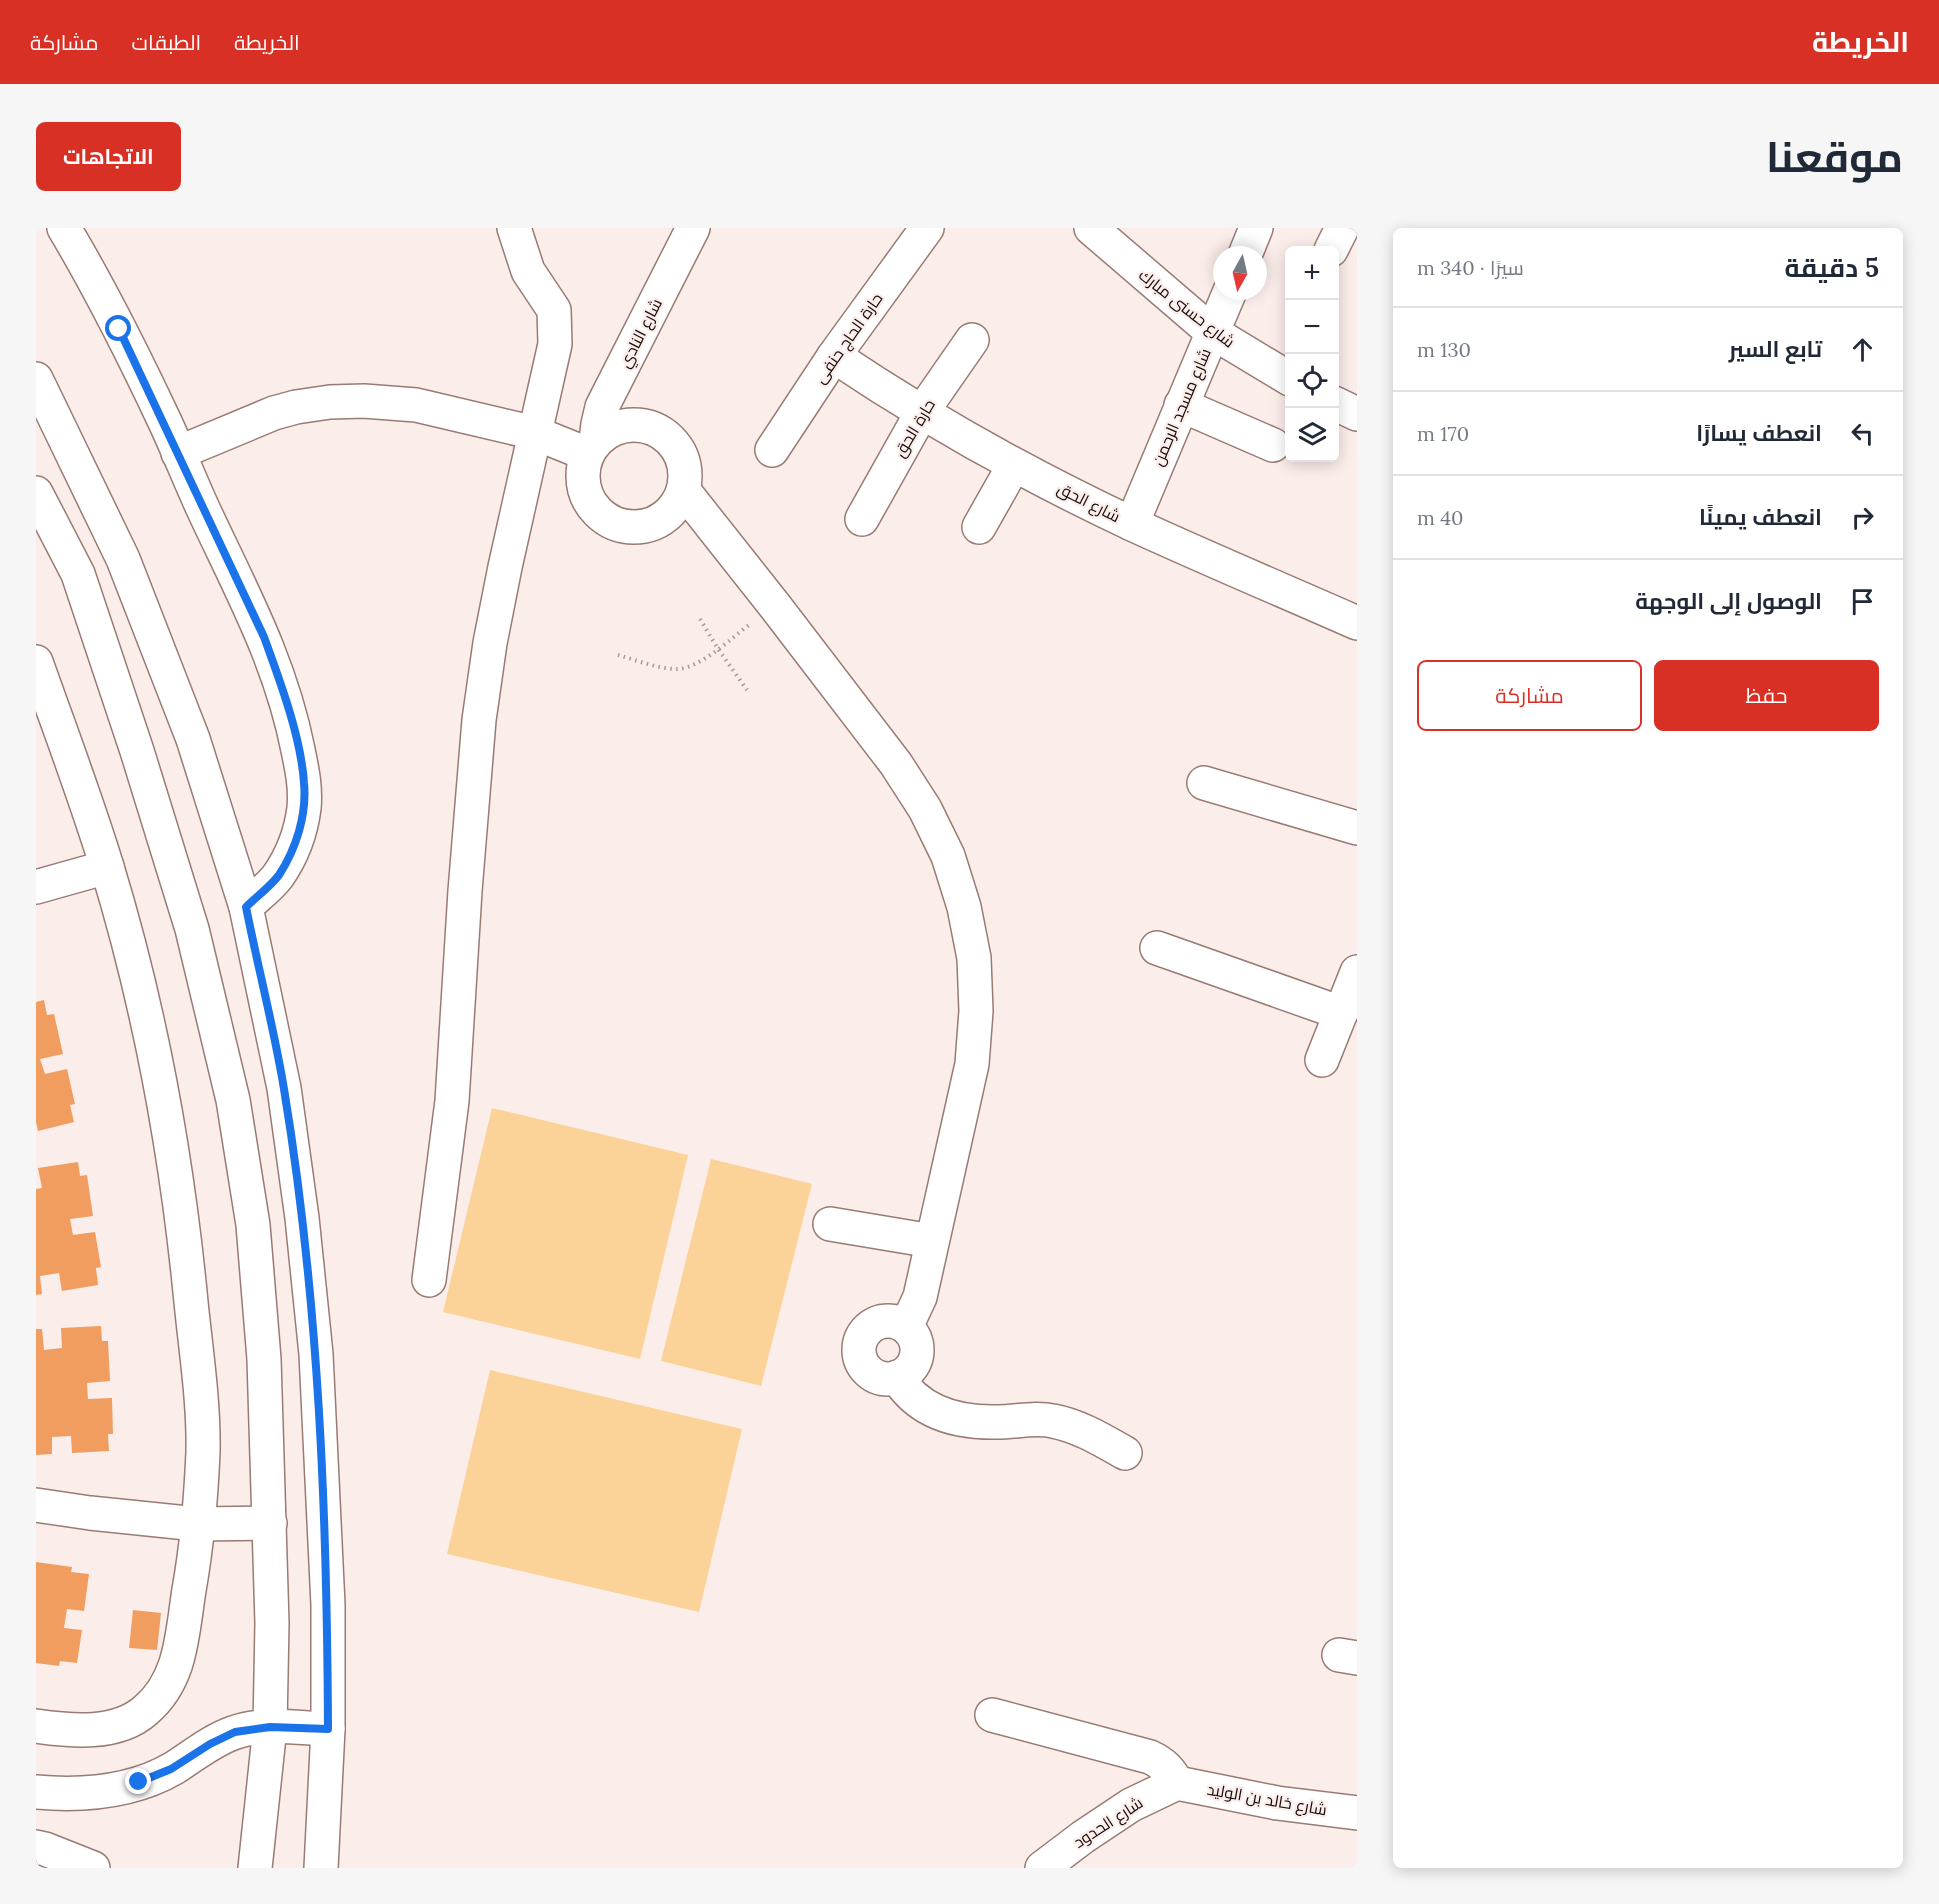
<!DOCTYPE html>
<html lang="ar">
<meta charset="utf-8">
<style>
body{margin:0;font-family:Lora,Cairo,serif;background:#f6f6f7;color:#1f2937;direction:rtl}
.controls{position:absolute;right:18px;top:18px;display:grid;overflow:hidden;border-radius:9px;box-shadow:0 3px 15px #0003}
.controls button{width:54px;height:54px;display:grid;place-items:center;padding:0;border:0;border-bottom:2px solid #e0e1e3;background:#fff;color:#1f2937;font:30px sans-serif}
.compass{position:absolute;left:1177px;top:18px;width:54px;height:54px;border-radius:50%;background:#fff;box-shadow:0 3px 15px #0003;rotate:188deg}
.stop{position:absolute;width:18px;height:18px;margin:-14px;border:4px solid #1a73e8;border-radius:50%;background:#fff}
.stop.end{background:#1a73e8;border-color:#fff;box-shadow:0 2px 6px #0008}
.list{margin:0;padding:0;list-style:none}
h2{display:flex;justify-content:space-between;align-items:center;height:78px;margin:0;padding:0 24px;font-size:26px}
h2 small{font-size:20px;font-weight:400;color:#747a83}
.list li{display:grid;grid-template-columns:39px 1fr auto;gap:18px;align-items:center;box-sizing:border-box;height:84px;padding:0 24px;border-top:2px solid #e0e1e3}
.list b{display:block;font-size:22px;white-space:nowrap}
.list em{font-size:20px;font-style:normal;color:#747a83}
.actions{display:flex;gap:12px;padding:18px 24px}
.actions a{flex:1;padding:14px 0;border:2px solid #d93025;border-radius:9px;text-align:center;font-size:21px;color:#d93025}
.actions .main{background:#d93025;color:#fff}
.icon{flex:none;width:33px;height:33px;fill:none;stroke:currentColor;stroke-width:2;stroke-linecap:round;stroke-linejoin:round}
.map{position:relative;flex:none;width:1321px;height:1640px;overflow:hidden;direction:ltr;border-radius:9px}
header{display:flex;align-items:center;gap:36px;box-sizing:border-box;height:84px;padding:0 30px;background:#d93025;color:#fff}
header strong{font-size:28px}
nav{display:flex;gap:33px;margin-inline-start:auto;font-size:21px}
.intro{display:flex;align-items:center;justify-content:space-between;box-sizing:border-box;height:144px;padding:0 36px}
h1{margin:0;font-size:42px}
.button{padding:15px 27px;border-radius:9px;background:#d93025;color:#fff;font-size:21px;font-weight:700}
main{display:flex;gap:36px;padding:0 36px}
aside{flex:1;background:#fff;border-radius:9px;box-shadow:0 3px 15px #0003}
.map>svg:first-child{display:block}
.pitch{fill:#fbd399}
.building{fill:#f19d60}
.lines{fill:none;stroke-linecap:round;stroke-linejoin:round}
.minor-casing{stroke:#997b73;stroke-width:36}
.path{stroke:#a69a97;stroke-width:4;stroke-dasharray:1.5 4.5;stroke-linecap:butt}
.minor{stroke:#fff;stroke-width:33}
.route{stroke:#1a73e8;stroke-width:8}
.labels{text-anchor:middle;dominant-baseline:central;stroke-width:4.5;stroke-linejoin:round;paint-order:stroke}
.street-label{font-size:16px;fill:#130907;stroke:#fbedea}
</style>
<header>
<strong>الخريطة</strong>
<nav><a>الخريطة</a><a>الطبقات</a><a>مشاركة</a></nav>
</header>
<div class="intro"><h1>موقعنا</h1><a class="button">الاتجاهات</a></div>
<main>
<aside>
<h2>5 دقيقة<small>سيرًا · 340 m</small></h2>
<ul class="list">
<li><svg class="icon" aria-label="ahead" viewBox="0 0 24 24"><path d="M12 20V5M6 11l6-6 6 6"/></svg><div><b>تابع السير</b></div><em>130 m</em></li>
<li><svg class="icon" aria-label="left" viewBox="0 0 24 24"><path d="M17 20v-9H6M10 6l-5 5 5 5"/></svg><div><b>انعطف يسارًا</b></div><em>170 m</em></li>
<li><svg class="icon" aria-label="right" viewBox="0 0 24 24"><path d="M7 20v-9h11M14 6l5 5-5 5"/></svg><div><b>انعطف يمينًا</b></div><em>40 m</em></li>
<li><svg class="icon" aria-label="arrive" viewBox="0 0 24 24"><path d="M6 21V4h12l-3 4 3 4H6"/></svg><div><b>الوصول إلى الوجهة</b></div></li>
</ul>
<div class="actions"><a class="main">حفظ</a><a>مشاركة</a></div>
</aside>
<div class="map">
<svg width="1321" height="1640" viewBox="0 0 1321 1640">
<rect width="100%" height="100%" fill="#fbedea"/>
<g class="pitch">
<path d="M456 880 652 927 604 1131 407 1084Z"/>
<path d="M675 931 776 956 725 1158 625 1133Z"/>
<path d="M454 1142 706 1201 663 1384 411 1326Z"/>
</g>
<g class="building">
<path d="M8 772 11 787 18 786 27 826 4 831 9 846 31 841 39 876 34 877 38 894 2 903 0 894V774Z"/>
<path d="M42 934 44 948 51 947 57 988 34 991 37 1007 59 1004 65 1039 60 1040 62 1057 26 1063 23 1045 4 1048 6 1066 0 1067V961L6 960 2 940Z"/>
<path d="M65 1098 66 1113H72L74 1153 51 1155 52 1171 76 1170 77 1206H72L73 1223 36 1225 35 1208 16 1209V1226L0 1227V1101H6L8 1122 26 1120 25 1100Z"/>
<path d="M0 1334 36 1339 35 1344 53 1346 48 1383 31 1381 28 1400 46 1402 41 1435 24 1433 23 1438 0 1435Z"/>
<path d="M97 1382 125 1385 121 1422 93 1420Z"/>
</g>
<g class="lines">
<g class="minor-casing">
<g id="minor">
<path d="M28 0C65 62 98 128 129 194 143 224 155 255 169 285 206 364 245 435 262 522 266 541 270 560 268 580 265 604 256 628 242 648 234 659 220 669 210 679"/>
<path d="M1055 0 1176 104 1254 151"/>
<path d="M1295 22 1306 0"/>
<path d="M1209 27 1220 0"/>
<path d="M798 128C893 192 992 247 1096 296 1170 330 1246 362 1321 395"/>
<path d="M0 151 87 331 157 511 210 679 248 860 266 990 280 1126 292 1377V1501L285 1640"/>
<path d="M1298 175 1321 186"/>
<path d="M1145 177 1237 217"/>
<circle cx="598" cy="248" r="51"/>
<path d="M560 213 562 196 566 179 657 0"/>
<path d="M736 222 798 128 891 0"/>
<path d="M142 225 238 185 260 179 294 174 328 173 380 177 499 205 551 226"/>
<path d="M648 263 739 378 860 536 889 581 912 628 928 679 938 730 940 783 936 836 884 1069 870 1099"/>
<path d="M0 265 42 346 101 523 156 701 197 872 217 997 228 1131 236 1395 234 1499 219 1640"/>
<path d="M826 291 886 184 936 112"/>
<path d="M1096 296 1194 63"/>
<path d="M943 299 978 237"/>
<path d="M0 434C24 502 50 570 71 639 114 780 141 928 155 1074 160 1124 168 1174 167 1224 165 1270 161 1317 153 1362 146 1406 146 1451 110 1482 81 1508 35 1503 0 1498"/>
<path d="M1168 555 1321 600"/>
<path d="M0 659 71 639"/>
<path d="M1121 720 1305 785"/>
<path d="M1286 832 1321 744"/>
<path d="M794 996 896 1013"/>
<path d="M393 1052 416 873 429 663 443 492 454 415 469 339 519 116 518 82 492 43 478 0"/>
<circle cx="852" cy="1122" r="29"/>
<path d="M861 1149C883 1185 922 1195 962 1194 980 1194 999 1189 1017 1193 1043 1198 1066 1212 1089 1225"/>
<path d="M0 1277 54 1285 161 1296 234 1295"/>
<path d="M1303 1427 1321 1430"/>
<path d="M956 1487 1114 1529C1127 1535 1134 1542 1141 1555"/>
<path d="M1141 1555 1241 1575 1321 1585"/>
<path d="M0 1564C46 1568 97 1564 138 1540 157 1528 175 1513 197 1505 226 1494 262 1500 292 1501"/>
<path d="M0 1619 9 1621 57 1640"/>
<path d="M1006 1640 1047 1609 1095 1577 1141 1555"/>
</g>
</g>
<g class="path">
<path d="M664 391 682 421 711 462"/>
<path d="M582 427C600 432 622 441 641 441 665 440 694 411 713 397"/>
</g>
<use href="#minor" class="minor"/>
</g>
<g class="lines">
<path class="route" d="M83 101 228 409C244 453 265 509 268 555 271 587 260 621 243 647 234 659 220 669 210 679 222 740 238 800 248 861 283 1073 291 1287 292 1501L234 1499 199 1504 174 1516 135 1541 103 1554"/>
</g>
<g class="labels">
<g class="street-label">
<text transform="translate(1151 80) rotate(38)">شارع حسنى مبارك</text>
<text transform="translate(604 105) rotate(-63)">شارع النادي</text>
<text transform="translate(812 110) rotate(-55)">حارة الحاج حنفى</text>
<text transform="translate(1145 179) rotate(-67)">شارع مسجد الرحمن</text>
<text transform="translate(878 200) rotate(-59)">حارة الحق</text>
<text transform="translate(1053 274) rotate(27)">شارع الحق</text>
<text transform="translate(1231 1571) rotate(10)">شارع خالد بن الوليد</text>
<text transform="translate(1072 1594) rotate(-33)">شارع الحدود</text>
</g>
</g>
</svg>
<div class="controls">
<button>+</button>
<button>−</button>
<button><svg class="icon" aria-label="locate" viewBox="0 0 24 24"><circle cx="12" cy="12" r="6"/><path d="M12 2v4M12 18v4M2 12h4M18 12h4"/></svg></button>
<button><svg class="icon" aria-label="layers" viewBox="0 0 24 24"><path d="M12 4l9 5-9 5-9-5zM3 14l9 5 9-5"/></svg></button>
</div>
<svg class="compass" viewBox="-18 -18 36 36"><path d="M0-13l5 13h-10z" fill="#e53935"/><path d="M0 13l5-13h-10z" fill="#747a83"/></svg>
<div class="stop" style="left:83px;top:101px"></div>
<div class="stop end" style="left:103px;top:1554px"></div>
</div>
</main>
